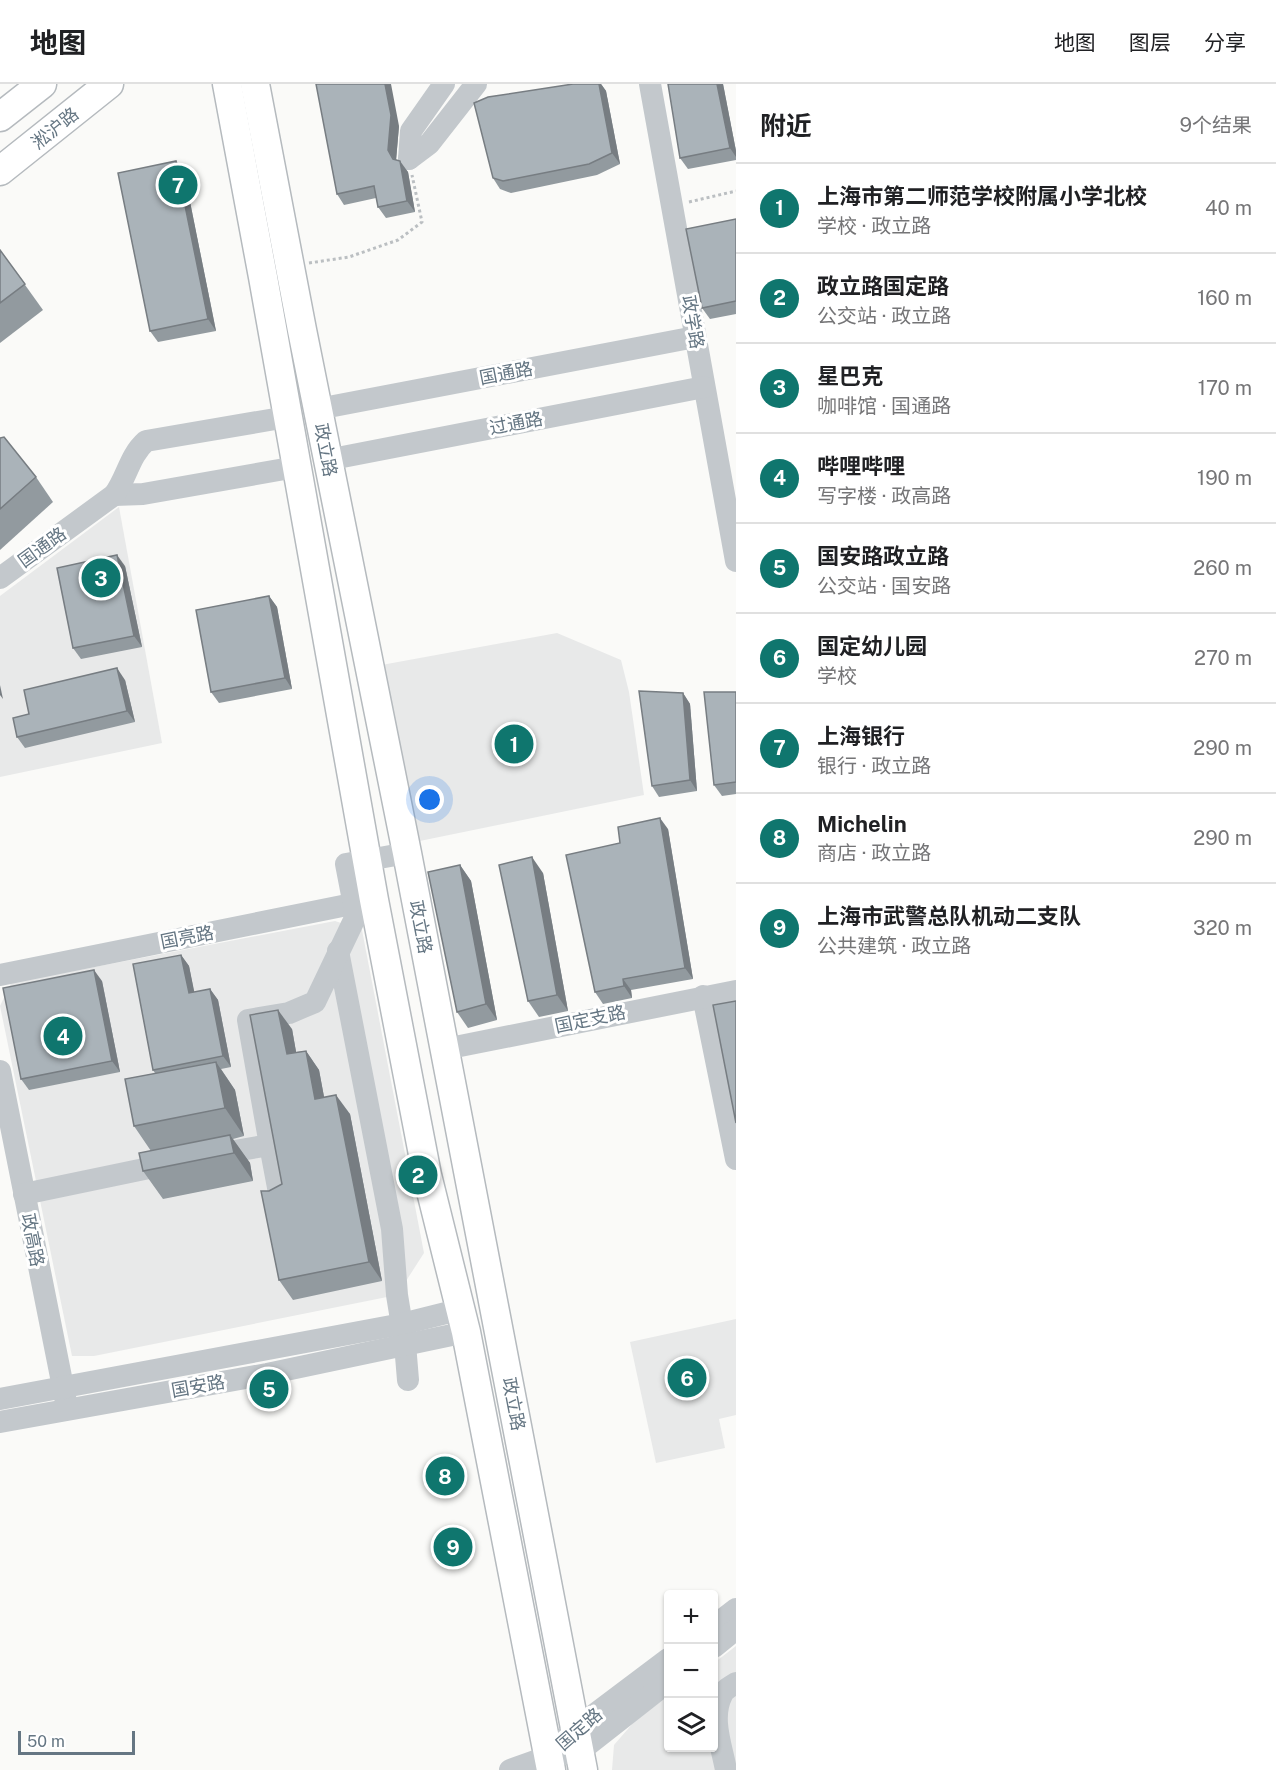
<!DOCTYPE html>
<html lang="zh">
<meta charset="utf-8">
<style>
body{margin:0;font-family:"Public Sans","Noto Sans SC",sans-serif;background:#f2f2f2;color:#202124}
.controls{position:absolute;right:18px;bottom:18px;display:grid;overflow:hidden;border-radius:6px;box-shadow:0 2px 4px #0004}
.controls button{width:54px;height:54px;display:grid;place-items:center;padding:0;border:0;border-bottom:2px solid #e0e0e0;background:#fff;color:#202124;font:30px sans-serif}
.scale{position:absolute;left:18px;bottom:15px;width:117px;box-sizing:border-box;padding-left:6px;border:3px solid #657683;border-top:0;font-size:16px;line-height:21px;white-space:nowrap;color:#657683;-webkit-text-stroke:4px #fff;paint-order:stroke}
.you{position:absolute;left:430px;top:716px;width:21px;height:21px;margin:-15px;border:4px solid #fff;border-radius:50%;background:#1a73e8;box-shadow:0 0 0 9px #1a73e833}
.badge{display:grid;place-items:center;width:39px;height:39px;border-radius:50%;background:#0f766e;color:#fff;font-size:20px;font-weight:700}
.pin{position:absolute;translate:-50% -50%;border:3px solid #fff;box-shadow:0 2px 6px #0006}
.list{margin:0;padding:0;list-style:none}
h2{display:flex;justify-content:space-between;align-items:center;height:78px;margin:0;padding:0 24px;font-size:26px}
h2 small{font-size:20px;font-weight:400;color:#757577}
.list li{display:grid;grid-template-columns:39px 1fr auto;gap:18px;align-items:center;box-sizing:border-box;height:90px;padding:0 24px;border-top:2px solid #e0e0e0}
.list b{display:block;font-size:22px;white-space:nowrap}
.list p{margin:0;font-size:20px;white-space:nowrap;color:#757577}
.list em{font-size:20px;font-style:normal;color:#757577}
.icon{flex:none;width:33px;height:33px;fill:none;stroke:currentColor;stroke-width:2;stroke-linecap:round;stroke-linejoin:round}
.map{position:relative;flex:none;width:736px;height:1686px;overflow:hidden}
header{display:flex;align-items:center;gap:36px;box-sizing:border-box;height:84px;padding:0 30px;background:#fff;border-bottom:2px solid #e0e0e0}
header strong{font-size:28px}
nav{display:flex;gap:33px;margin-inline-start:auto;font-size:21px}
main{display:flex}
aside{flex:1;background:#fff}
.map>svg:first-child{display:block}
.built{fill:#e8e9e9}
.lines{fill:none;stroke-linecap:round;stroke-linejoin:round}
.major-casing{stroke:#b5babe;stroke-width:31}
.path{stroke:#bbbfc2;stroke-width:3;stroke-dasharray:3 3;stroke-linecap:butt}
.minor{stroke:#c3c8cc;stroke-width:22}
.major{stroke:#fff;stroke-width:28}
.wall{fill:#929a9f}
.shaded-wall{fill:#777d82}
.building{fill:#aab3b9;stroke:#777d82;stroke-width:1.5}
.labels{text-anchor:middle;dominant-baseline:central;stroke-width:6;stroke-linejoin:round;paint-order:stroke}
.street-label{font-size:18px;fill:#657683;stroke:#fff}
</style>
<header>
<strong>地图</strong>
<nav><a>地图</a><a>图层</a><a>分享</a></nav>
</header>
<main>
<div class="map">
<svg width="736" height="1686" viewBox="0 0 736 1686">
<rect width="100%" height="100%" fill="#fafaf8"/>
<g class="built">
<path d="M119 423 162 659 0 693V512Z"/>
<path d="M557 549 621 576 629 608 644 711 410 759 376 582Z"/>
<path d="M335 837 362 846 424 1169 397 1211 94 1272H72L0 922 11 899Z"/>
<path d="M736 1235V1331L719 1335 725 1364 656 1379 630 1258Z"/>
<path d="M736 1562V1686H612L614 1661 634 1638 668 1612V1664H714V1579Z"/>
</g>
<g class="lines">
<g class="major-casing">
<g id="major">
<path d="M227 0 263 193 374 816 427 1091 466 1248 551 1686"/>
<path d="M255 0 302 246 407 769 583 1686"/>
<path d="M0 33 42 0"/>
<path d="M0 87 109 0"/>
</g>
</g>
<g class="path">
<path d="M689 118 736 107"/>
<path d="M309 179 349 173 398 156 422 138 412 91"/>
</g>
<g class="minor">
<path d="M650 0 736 477"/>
<path d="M409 75 429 60 476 0"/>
<path d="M409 75 411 47 444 0"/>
<path d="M318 325 695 253"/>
<path d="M327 376 704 303"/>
<path d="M114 411 143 410 296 383"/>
<path d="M0 494 114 411C127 394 129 372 146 357L287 333"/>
<path d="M338 867 392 1145 397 1211 405 1260 408 1296"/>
<path d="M0 891 367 817"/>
<path d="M703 912 736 1075"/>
<path d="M445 965 736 907"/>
<path d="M0 987 66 1318"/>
<path d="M270 1061 280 1114"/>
<path d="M211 1071 270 1061 248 936 289 929 315 918 356 832 346 780 407 769"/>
<path d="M24 1110 173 1079"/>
<path d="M0 1315 402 1240 462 1225"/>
<path d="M0 1338 267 1290 466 1248"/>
<path d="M714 1542 736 1525"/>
<path d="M714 1563 736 1545"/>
<path d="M565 1655 575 1645 668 1575"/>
<path d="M510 1686 549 1672 580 1667 668 1598"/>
<path d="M726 1686C722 1663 710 1634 722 1611 724 1606 731 1602 736 1599"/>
</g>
<use href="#major" class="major"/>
</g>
<g class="wall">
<path d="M573 0H601L606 7 620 80 597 91 511 109 500 105 493 94Z"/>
<path d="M723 0 736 67V76L688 85 680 74Z"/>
<path d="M399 42 396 76 408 88 415 128 386 134 378 123 376 114 344 121 337 110Z"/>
<path d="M176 77 184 88 216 247 158 258 150 247Z"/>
<path d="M736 135V230L710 235 702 224Z"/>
<path d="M0 166 43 226 0 259Z"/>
<path d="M0 354 36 393 53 418 0 466Z"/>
<path d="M125 482 142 563 81 575 73 564Z"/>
<path d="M269 512 277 523 292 605 219 619 211 608Z"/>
<path d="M125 596 135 638 25 664 17 653Z"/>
<path d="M736 608V710L722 712 714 701Z"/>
<path d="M683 609 690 620 697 707 659 713 652 702Z"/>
<path d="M668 745 693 895 631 906 632 914 603 920 595 908 620 759Z"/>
<path d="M460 781 471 797 497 936 468 944 457 928Z"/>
<path d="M543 789 568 927 539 933 528 917Z"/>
<path d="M181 871 189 882 194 908 210 905 218 916 231 983 221 985 235 1006 244 1052 233 1055 250 1079 253 1097 163 1115 143 1087 151 1067 134 1042 155 989 153 986Z"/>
<path d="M102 897 120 988 29 1006 21 995Z"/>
<path d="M292 945 296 968 306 967 319 986 324 1013 350 1030 382 1197 293 1216 279 1196 269 1107 282 1100Z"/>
</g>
<g class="shaded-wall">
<path d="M385 0H391L399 42 396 77 401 86 388 66Z"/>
<path d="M599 0H601L606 7 620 80 612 69Z"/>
<path d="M717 0H723L736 67V73L730 64Z"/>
<path d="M176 77 184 88 216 247 208 235Z"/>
<path d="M400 77 408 88 415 128 407 117Z"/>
<path d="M117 471 125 482 142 563 134 552Z"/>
<path d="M269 512 277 523 292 605 285 594Z"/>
<path d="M117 584 125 596 135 638 127 627Z"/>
<path d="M0 601 3 615 0 611Z"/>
<path d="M683 609 690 620 697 707 690 696Z"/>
<path d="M660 734 668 745 693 895 685 884Z"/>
<path d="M532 773 543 789 568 927 557 911Z"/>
<path d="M460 781 471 797 497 936 486 920Z"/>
<path d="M181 871 189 882 197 921 189 909Z"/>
<path d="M94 886 102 897 120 988 112 977Z"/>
<path d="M623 895 631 906 632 914 624 902Z"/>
<path d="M210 905 218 916 231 983 223 972Z"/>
<path d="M278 926 292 945 300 990 287 970Z"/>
<path d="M306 967 319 986 328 1034 315 1015Z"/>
<path d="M216 978 235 1006 244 1052 225 1024Z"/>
<path d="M336 1011 350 1030 382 1197 369 1178Z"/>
<path d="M230 1051 250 1079 253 1097 234 1069Z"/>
</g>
<g class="building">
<path d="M316 0H385L391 31 388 66 393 75 400 77 407 117 378 123 374 102 337 110Z"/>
<path d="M573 0H599L612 69 589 80 503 97 493 94 474 19 488 13Z"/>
<path d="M668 0H717L730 64 680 74Z"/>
<path d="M176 77 208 235 150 247 118 89Z"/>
<path d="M736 135V217L702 224 686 145Z"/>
<path d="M0 166 25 200 0 219Z"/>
<path d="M4 353 36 393 0 425V354Z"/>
<path d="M117 471 134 552 73 564 57 484Z"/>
<path d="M269 512 285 594 211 608 196 526Z"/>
<path d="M117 584 127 627 17 653 13 634 29 630 24 606Z"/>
<path d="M639 607 683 609 690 696 652 702Z"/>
<path d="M704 608H736V698L714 701Z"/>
<path d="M660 734 685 884 623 895 624 902 595 908 566 771 620 759 618 743Z"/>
<path d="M532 773 557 911 528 917 499 781Z"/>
<path d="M460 781 486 920 457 928 428 788Z"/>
<path d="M181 871 189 909 210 905 223 972 153 986 133 880Z"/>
<path d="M94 886 112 977 21 995 3 904Z"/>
<path d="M736 917V1039L713 921Z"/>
<path d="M278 926 287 970 306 967 315 1015 336 1011 369 1178 279 1196 261 1107H269L282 1100 250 931Z"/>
<path d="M216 978 225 1024 134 1042 125 995Z"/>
<path d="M230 1051 234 1069 143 1087 139 1069Z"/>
</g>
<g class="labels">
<g class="street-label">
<text transform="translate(55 44) rotate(-39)">淞沪路</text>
<text transform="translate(693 238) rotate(80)">政学路</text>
<text transform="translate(506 289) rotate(-11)">国通路</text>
<text transform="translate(516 339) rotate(-11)">过通路</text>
<text transform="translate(326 366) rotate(79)">政立路</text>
<text transform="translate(42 463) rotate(-36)">国通路</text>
<text transform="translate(421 843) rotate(79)">政立路</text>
<text transform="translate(187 853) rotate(-11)">国亮路</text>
<text transform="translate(590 935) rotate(-12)">国定支路</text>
<text transform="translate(33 1156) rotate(79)">政高路</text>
<text transform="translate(198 1302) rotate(-10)">国安路</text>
<text transform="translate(514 1320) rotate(79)">政立路</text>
<text transform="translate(579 1645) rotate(-41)">国定路</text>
</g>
</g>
</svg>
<div class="controls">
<button>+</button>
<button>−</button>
<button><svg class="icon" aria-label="layers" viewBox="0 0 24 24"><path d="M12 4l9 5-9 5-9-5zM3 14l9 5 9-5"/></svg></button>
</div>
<div class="scale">50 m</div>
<div class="you"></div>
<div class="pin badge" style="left:514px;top:660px">1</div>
<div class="pin badge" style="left:418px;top:1091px">2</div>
<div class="pin badge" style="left:101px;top:494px">3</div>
<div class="pin badge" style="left:63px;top:952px">4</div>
<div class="pin badge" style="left:269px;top:1305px">5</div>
<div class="pin badge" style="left:687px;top:1294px">6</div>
<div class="pin badge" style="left:178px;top:101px">7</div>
<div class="pin badge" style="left:445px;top:1392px">8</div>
<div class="pin badge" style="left:453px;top:1463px">9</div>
</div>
<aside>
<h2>附近<small>9个结果</small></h2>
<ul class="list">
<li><span class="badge">1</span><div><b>上海市第二师范学校附属小学北校</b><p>学校 · 政立路</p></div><em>40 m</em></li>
<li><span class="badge">2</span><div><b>政立路国定路</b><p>公交站 · 政立路</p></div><em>160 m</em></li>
<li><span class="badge">3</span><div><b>星巴克</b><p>咖啡馆 · 国通路</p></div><em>170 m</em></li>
<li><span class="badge">4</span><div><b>哔哩哔哩</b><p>写字楼 · 政高路</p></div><em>190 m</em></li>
<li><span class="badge">5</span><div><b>国安路政立路</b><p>公交站 · 国安路</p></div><em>260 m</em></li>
<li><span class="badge">6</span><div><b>国定幼儿园</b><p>学校</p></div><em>270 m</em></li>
<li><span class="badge">7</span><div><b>上海银行</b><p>银行 · 政立路</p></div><em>290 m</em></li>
<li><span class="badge">8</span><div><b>Michelin</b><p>商店 · 政立路</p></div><em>290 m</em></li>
<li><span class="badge">9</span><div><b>上海市武警总队机动二支队</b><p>公共建筑 · 政立路</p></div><em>320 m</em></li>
</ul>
</aside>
</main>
